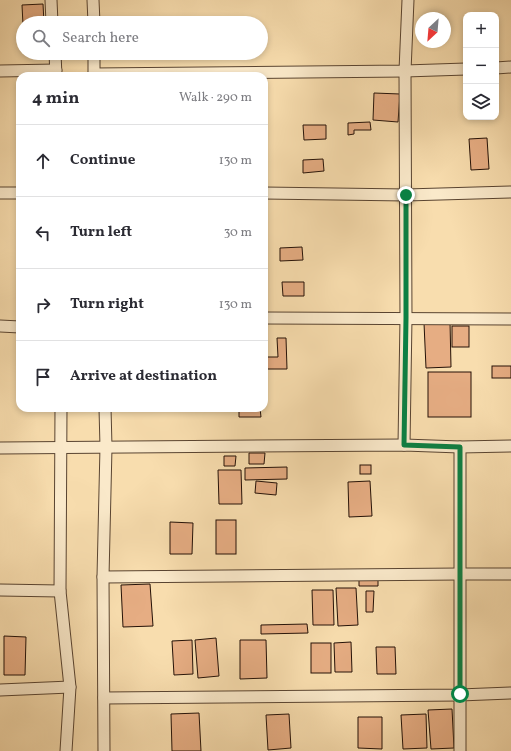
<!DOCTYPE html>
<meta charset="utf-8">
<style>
body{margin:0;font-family:Vollkorn,serif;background:#f7f7f7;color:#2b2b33}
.controls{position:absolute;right:12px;top:12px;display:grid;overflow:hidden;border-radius:8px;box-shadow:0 2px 6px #0003}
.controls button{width:36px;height:36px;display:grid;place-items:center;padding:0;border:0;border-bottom:1px solid #e1e1e2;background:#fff;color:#2b2b33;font:20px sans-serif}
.compass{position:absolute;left:415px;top:12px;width:36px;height:36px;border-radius:50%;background:#fff;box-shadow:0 2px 6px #0003;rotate:206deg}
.stop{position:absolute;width:12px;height:12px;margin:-9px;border:3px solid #0b8043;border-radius:50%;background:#fff}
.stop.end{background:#0b8043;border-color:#fff;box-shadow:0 1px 4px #0008}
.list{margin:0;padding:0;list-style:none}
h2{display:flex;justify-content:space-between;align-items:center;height:52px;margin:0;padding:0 16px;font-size:17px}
h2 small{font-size:13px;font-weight:400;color:#7c7c81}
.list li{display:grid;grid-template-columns:26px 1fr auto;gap:12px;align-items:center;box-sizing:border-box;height:72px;padding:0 16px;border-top:1px solid #e1e1e2}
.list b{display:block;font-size:15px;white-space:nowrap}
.list em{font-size:13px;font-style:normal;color:#7c7c81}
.icon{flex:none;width:22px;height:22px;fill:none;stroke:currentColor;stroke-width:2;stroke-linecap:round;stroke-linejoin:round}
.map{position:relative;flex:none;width:511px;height:751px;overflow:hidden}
.search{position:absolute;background:#fff;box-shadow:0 2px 6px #0003;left:16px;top:16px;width:252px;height:44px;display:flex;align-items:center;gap:10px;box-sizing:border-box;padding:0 14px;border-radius:22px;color:#7c7c81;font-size:15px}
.panel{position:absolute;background:#fff;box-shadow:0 2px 6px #0003;left:16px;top:72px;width:252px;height:340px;border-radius:12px}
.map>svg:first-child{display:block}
.building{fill:#e6ad83;stroke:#241107}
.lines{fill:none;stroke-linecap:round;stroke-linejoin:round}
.street-casing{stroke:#594431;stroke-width:13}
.street{stroke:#fae9ca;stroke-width:11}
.route{stroke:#0b8043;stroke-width:5}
</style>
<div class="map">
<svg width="511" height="751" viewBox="0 0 511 751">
<rect width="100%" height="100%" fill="#f8ddae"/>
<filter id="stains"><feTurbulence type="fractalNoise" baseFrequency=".005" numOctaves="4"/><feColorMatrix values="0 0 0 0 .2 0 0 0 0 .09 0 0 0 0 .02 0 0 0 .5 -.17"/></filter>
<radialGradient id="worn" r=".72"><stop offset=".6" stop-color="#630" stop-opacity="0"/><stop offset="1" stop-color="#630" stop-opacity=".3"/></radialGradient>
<g class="building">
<path d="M43 4 44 23H23V25L22 5Z"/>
<path d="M374 93 400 94 398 122 373 120Z"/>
<path d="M370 122 371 130H354V134L348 135V123Z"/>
<path d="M303 125H326V139L304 140Z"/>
<path d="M487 138 489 169 471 170 469 139Z"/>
<path d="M323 159 324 171 303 173V160Z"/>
<path d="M302 247 303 260 280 261V248Z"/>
<path d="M282 282H304V296H283Z"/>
<path d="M450 322 451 367 426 368 424 323Z"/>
<rect x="452" y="326" width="17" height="21"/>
<path d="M277 338H286L287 369H265L264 357H278Z"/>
<rect x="492" y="366" width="19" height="12"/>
<rect x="428" y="372" width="43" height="45"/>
<path d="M239 408H260L261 417H239Z"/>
<path d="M249 453H265L264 464H249Z"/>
<path d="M224 456H236L235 466H224Z"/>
<rect x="360" y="465" width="11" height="9"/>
<path d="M287 467V479L245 480V468Z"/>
<path d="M218 470H241L242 504H219Z"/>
<path d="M256 481 277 483 276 495 255 493Z"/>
<path d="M370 481 372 516 349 517 348 482Z"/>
<rect x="216" y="520" width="20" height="34"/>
<path d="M170 522 193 523 192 554H170Z"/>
<path d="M378 577V586H359V578Z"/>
<path d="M150 584 153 626 123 627 121 585Z"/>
<path d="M336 588H356L358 625 338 626Z"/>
<path d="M312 590H333L334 625H313Z"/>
<path d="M366 591H374L373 612H366Z"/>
<path d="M307 624 308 633 261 634V625Z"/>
<path d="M4 636 26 637 25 675H4Z"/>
<path d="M216 638 219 676 198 678 195 640Z"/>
<path d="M192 640 193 674 174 675 172 641Z"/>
<path d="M240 640H266L267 678 240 679Z"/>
<path d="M351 642 352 672H335L334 643Z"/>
<rect x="311" y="643" width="20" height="30"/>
<path d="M376 647H395L396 674H377Z"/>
<path d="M452 709 454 748 431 749 428 710Z"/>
<path d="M199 713 201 751H172L171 714Z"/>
<path d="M289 714 291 748 268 750 266 715Z"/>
<path d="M426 714 427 748 403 749 401 715Z"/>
<path d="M358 717H382V749L358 748Z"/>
</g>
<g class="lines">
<g class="street-casing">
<g id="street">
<path d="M51 0 52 23"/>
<path d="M93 0 94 23"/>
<path d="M55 53 56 76"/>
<path d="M94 53V76"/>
<path d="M496 68 511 67"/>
<path d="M0 71 56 70"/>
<path d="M94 74 405 71 466 69"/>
<path d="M0 193H20"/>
<path d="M264 193 406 195 511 192"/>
<path d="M264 318 511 319"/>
<path d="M0 326 20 327"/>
<path d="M61 408 60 591 70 687 66 751"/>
<path d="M404 445 406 318 405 71 408 0"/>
<path d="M0 448 404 445 460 447 511 446"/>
<path d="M103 577 460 574H511"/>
<path d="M0 590 60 591"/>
<path d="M0 690 70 687"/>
<path d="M104 698 460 695 511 693"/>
<path d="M104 751 103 577 106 447 105 408"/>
<path d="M460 751V447"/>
</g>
</g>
<use href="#street" class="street"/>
</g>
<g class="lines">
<path class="route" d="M406 195V318L404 445 460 447V694"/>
</g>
<rect width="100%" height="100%" filter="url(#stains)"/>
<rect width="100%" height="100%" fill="url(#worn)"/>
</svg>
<div class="controls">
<button>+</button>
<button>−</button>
<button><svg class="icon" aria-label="layers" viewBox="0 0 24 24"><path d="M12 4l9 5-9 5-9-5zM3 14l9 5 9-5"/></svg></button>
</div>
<svg class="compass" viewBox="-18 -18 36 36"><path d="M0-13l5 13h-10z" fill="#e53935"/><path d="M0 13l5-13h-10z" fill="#7c7c81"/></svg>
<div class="stop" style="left:460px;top:694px"></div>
<div class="stop end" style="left:406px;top:195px"></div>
<div class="search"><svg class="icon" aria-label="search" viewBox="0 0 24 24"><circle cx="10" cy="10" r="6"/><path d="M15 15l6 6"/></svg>Search here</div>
<section class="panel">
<h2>4 min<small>Walk · 290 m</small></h2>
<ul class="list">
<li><svg class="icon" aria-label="ahead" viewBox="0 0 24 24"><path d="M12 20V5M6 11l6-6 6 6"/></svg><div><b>Continue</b></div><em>130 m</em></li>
<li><svg class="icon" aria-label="left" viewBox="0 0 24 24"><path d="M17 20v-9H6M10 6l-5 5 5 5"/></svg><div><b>Turn left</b></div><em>30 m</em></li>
<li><svg class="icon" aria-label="right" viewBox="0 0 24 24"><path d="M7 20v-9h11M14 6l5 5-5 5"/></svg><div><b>Turn right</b></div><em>130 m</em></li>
<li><svg class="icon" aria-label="arrive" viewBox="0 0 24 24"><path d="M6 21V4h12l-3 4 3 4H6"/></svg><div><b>Arrive at destination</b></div></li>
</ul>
</section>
</div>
